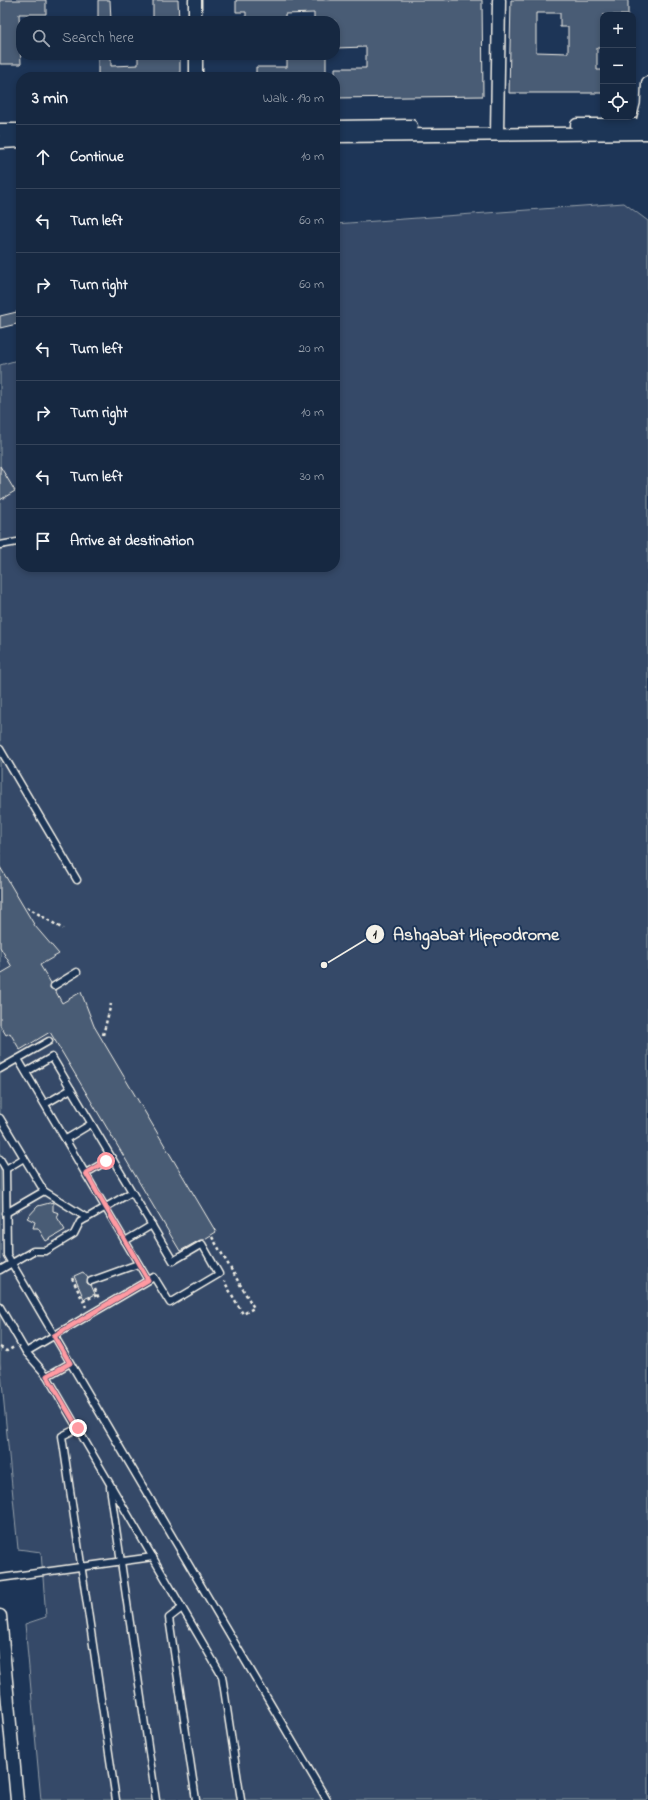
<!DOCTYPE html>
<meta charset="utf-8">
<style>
body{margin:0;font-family:"Indie Flower",sans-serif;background:#1f3048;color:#f1f3f6}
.controls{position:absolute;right:12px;top:12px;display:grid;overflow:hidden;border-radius:8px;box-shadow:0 2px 6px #0003}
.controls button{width:36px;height:36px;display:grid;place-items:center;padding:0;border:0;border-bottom:1px solid #35445a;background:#162841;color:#f1f3f6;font:20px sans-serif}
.stop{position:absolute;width:12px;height:12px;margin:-9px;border:3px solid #ff9aa2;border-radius:50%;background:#fff}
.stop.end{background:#ff9aa2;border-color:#fff;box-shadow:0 1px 4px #0008}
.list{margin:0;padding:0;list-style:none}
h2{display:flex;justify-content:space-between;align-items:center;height:52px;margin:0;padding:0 16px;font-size:17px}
h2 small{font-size:13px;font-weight:400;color:#9ea6b1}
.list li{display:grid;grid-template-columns:26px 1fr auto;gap:12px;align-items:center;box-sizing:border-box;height:64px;padding:0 16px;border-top:1px solid #35445a}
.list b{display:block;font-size:15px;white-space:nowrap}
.list em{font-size:13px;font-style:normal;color:#9ea6b1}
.icon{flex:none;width:22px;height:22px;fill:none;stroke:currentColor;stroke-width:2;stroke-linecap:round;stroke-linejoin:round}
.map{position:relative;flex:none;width:648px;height:1800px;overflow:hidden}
.search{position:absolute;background:#162841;box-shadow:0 2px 6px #0003;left:16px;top:16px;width:324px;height:44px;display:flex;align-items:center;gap:10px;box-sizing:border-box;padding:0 14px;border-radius:16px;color:#9ea6b1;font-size:15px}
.panel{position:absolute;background:#162841;box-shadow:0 2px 6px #0003;left:16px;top:72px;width:324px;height:500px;border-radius:16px}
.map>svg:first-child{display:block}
.garden{fill:#354a67;stroke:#949ea8}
.building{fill:#485b74;stroke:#f4f1e8;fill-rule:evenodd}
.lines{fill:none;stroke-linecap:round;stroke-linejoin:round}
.lane-casing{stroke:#f4f1e8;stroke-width:9}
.street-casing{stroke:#f4f1e8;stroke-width:15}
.path{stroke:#f4f1e8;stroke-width:2.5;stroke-dasharray:3 3;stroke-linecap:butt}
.lane{stroke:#1d3557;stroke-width:6}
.street{stroke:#1d3557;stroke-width:12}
.route{stroke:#ff9aa2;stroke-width:5}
.leader{fill:none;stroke:#f4f1e8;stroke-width:1.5}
.callout-dot{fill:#f4f1e8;stroke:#1d3557;stroke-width:1.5}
.mark-label{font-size:12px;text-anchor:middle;font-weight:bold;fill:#111}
.callout-label{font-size:18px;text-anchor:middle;font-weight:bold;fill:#f4f1e8;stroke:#1d3557;stroke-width:4;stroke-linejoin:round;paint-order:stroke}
</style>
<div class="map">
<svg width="648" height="1800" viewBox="0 0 648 1800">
<rect width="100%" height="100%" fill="#1d3557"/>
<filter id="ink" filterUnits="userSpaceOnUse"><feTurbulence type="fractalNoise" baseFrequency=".025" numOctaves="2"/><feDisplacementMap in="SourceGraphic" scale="8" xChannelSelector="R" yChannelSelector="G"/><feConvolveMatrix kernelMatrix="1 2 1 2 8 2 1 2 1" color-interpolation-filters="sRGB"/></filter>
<g filter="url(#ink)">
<path class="garden" d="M624 203 648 221V1800H41L25 1624 46 1617 41 1552 18 1549 0 1362V365L21 359V567H335V224Z"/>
<g class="building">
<path d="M0 0H46V14H19L21 64H0Z"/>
<path d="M98 0H110L111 21H98Z"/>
<path d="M153 0H178L179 21H153Z"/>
<path d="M236 0H482L483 96 335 98V68H366V47L335 48V21H314V13L285 14V21H246V12H236Z"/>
<path d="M511 0H628V15H603V48H597V70H603V93H509ZM536 13H560V27H568V53L536 52Z"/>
<path d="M98 55H111V66L138 65V55H180V77H98Z"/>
<path d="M326 56V77H256V67H287V58Z"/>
<path d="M21 311V323L0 328V316Z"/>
<path d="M0 466 15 491 0 500Z"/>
<path d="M0 867 35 926 59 954 40 965 51 983 50 988 55 990 62 1003 81 992 94 1026 216 1232 203 1240H200L180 1251 50 1032 20 1050 10 1033 6 1035 0 1025V974L12 967 0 947Z"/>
<path d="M53 1202V1211L59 1213 57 1217 65 1230 46 1241 38 1228H33L35 1222 27 1218 38 1206Z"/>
<path d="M83 1272 88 1278 87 1283 91 1285 95 1294 84 1299 74 1276Z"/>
</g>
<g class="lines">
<g class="lane-casing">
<g id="lane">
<path d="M0 545 17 542"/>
<path d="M0 749 77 880"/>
<path d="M54 986 77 972"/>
<path d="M18 1059 148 1280"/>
<path d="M0 1069 49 1041"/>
<path d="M26 1072 52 1057 173 1261 202 1244 219 1274 170 1303 154 1277 26 1352"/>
<path d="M45 1104 71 1089"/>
<path d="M0 1118 44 1191 87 1218"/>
<path d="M66 1139 91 1124"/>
<path d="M0 1159 6 1169 7 1255 327 1800"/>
<path d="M6 1169 24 1158"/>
<path d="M86 1173 112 1158"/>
<path d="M6 1213 44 1191"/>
<path d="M125 1241 152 1225"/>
<path d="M0 1270 33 1251H46L74 1234 80 1222 132 1192"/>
<path d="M91 1281 138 1264"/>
<path d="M0 1307 26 1352 47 1376 222 1676 241 1800"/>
<path d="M47 1376 70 1363"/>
<path d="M78 1428 62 1436 116 1800"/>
<path d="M110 1487 156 1800"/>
<path d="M0 1578 153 1557"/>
<path d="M182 1608 169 1618 196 1800"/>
</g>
</g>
<g class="street-casing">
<g id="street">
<path d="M195 0V21"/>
<path d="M196 55V77"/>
<path d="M577 125H648"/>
<path d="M335 127 411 126"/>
<path d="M0 130H21"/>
<path d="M640 132 647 105 648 83"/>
<path d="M497 134 499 0"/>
<path d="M335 136 648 133"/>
<path d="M0 142 21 141"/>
<path d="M0 1616 17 1800"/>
</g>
</g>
<g class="path">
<path d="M27 907 63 929"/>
<path d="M103 1035 111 1004"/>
<path d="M212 1237 254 1308 243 1314 224 1281"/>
<path d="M72 1278 86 1307"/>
<path d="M95 1289 99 1299"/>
<path d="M83 1301 97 1295"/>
<path d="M0 1347 7 1351 14 1347"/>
</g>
<use href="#lane" class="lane"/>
<use href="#street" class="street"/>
</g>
</g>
<g class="lines" filter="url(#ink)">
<path class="route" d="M78 1428 47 1376 70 1363 54 1336 148 1280 86 1173 106 1161"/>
</g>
<path class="leader" d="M324 965L375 934"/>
<g class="callout-dot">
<circle cx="324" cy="965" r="4"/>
<circle cx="375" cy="934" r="10"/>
</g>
<g class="mark-label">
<text x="375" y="938">1</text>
</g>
<g class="callout-label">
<text x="476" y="940">Ashgabat Hippodrome</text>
</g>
</svg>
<div class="controls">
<button>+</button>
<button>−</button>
<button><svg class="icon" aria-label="locate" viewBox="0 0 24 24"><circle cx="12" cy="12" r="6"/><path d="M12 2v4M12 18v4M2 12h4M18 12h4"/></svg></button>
</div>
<div class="stop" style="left:106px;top:1161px"></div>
<div class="stop end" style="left:78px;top:1428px"></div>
<div class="search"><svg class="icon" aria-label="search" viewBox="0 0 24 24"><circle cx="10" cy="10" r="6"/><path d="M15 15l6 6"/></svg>Search here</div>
<section class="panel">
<h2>3 min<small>Walk · 190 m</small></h2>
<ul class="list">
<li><svg class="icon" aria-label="ahead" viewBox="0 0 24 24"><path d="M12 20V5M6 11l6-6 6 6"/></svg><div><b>Continue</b></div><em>10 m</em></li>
<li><svg class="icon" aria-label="left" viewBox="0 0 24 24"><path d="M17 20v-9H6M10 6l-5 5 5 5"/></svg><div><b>Turn left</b></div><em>60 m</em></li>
<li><svg class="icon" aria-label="right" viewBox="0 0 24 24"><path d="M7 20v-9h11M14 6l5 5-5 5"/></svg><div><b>Turn right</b></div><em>60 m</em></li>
<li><svg class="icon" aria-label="left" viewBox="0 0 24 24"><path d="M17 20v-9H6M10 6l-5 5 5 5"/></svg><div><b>Turn left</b></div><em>20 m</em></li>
<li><svg class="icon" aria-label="right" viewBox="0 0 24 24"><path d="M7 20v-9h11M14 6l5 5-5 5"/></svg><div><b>Turn right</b></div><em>10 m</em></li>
<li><svg class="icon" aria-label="left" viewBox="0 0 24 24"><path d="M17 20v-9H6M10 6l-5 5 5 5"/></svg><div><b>Turn left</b></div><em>30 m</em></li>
<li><svg class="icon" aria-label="arrive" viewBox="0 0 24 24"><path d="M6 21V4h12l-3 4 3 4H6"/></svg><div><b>Arrive at destination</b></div></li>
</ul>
</section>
</div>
